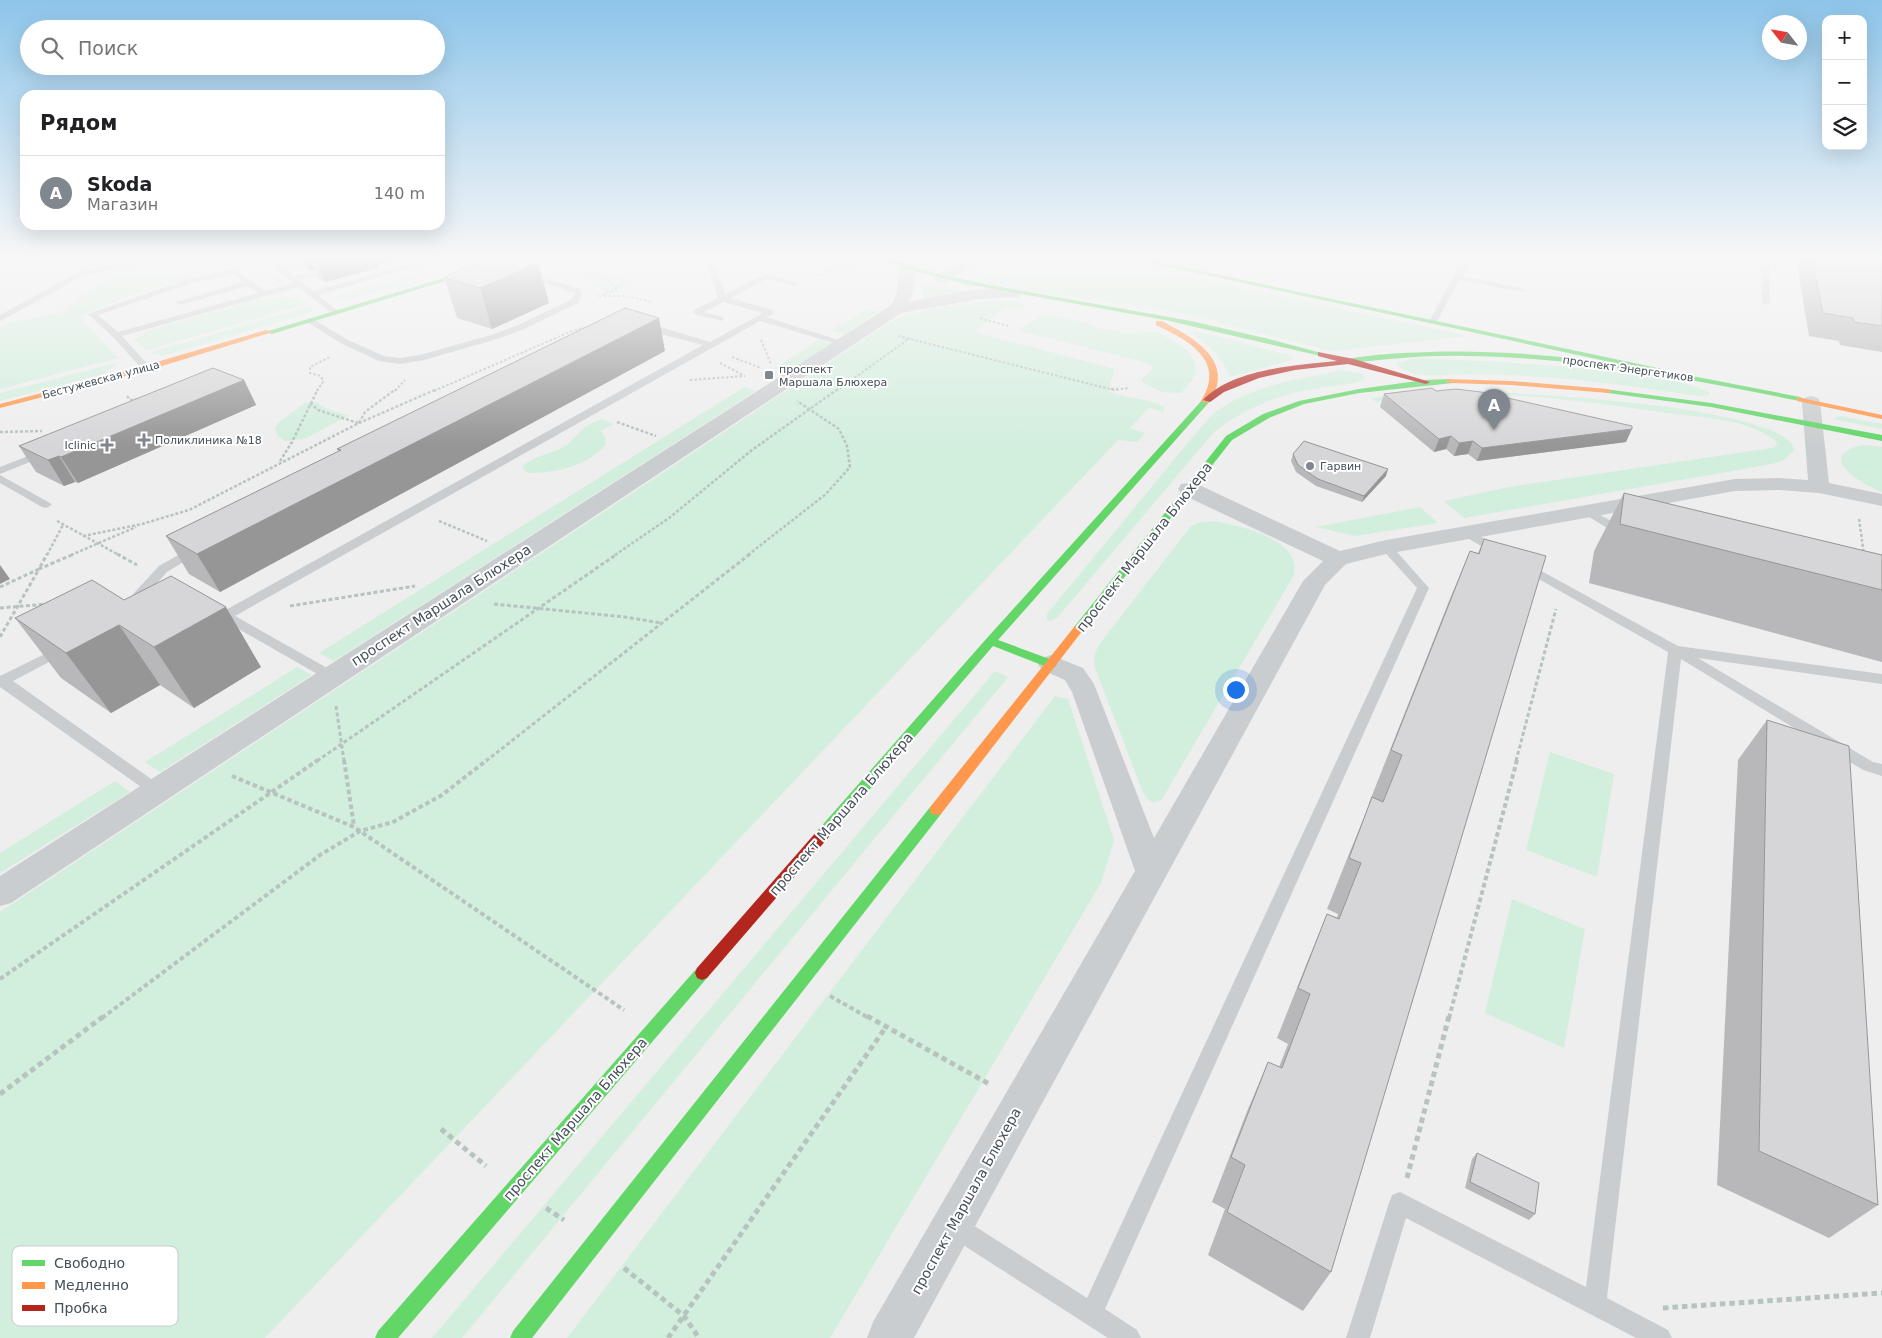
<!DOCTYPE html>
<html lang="ru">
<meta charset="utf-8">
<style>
body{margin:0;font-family:"DejaVu Sans",sans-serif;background:#f2f2f2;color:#202124}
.controls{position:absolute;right:15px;top:15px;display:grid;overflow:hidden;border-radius:10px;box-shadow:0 5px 20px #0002}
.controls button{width:45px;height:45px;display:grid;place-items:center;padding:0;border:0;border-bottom:1px solid #e0e0e0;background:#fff;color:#202124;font:25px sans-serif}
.compass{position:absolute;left:1762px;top:15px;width:45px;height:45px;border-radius:50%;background:#fff;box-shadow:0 5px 20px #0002;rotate:301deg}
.you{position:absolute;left:1235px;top:689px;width:18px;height:18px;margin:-12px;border:4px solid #fff;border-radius:50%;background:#1a73e8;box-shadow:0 0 0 8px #1a73e833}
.badge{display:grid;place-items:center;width:32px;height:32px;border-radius:50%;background:#80878e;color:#fff;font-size:16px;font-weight:700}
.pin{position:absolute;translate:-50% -41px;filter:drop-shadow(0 1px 2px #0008)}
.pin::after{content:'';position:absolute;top:26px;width:18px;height:15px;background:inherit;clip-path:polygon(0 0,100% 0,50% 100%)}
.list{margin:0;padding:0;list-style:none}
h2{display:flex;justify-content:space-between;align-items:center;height:65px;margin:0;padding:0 20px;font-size:21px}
h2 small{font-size:16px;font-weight:400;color:#757577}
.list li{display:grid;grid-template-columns:32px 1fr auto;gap:15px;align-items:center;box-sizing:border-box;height:75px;padding:0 20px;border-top:1px solid #e0e0e0}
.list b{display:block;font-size:19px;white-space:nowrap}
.list p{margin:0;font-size:16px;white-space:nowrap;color:#757577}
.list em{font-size:16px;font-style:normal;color:#757577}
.icon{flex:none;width:28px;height:28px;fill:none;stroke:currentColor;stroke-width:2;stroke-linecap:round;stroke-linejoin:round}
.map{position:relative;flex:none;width:1882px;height:1338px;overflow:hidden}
.search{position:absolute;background:#fff;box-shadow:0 5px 20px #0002;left:20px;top:20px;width:425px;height:55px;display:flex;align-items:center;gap:12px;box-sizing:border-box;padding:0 18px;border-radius:28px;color:#757577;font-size:19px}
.panel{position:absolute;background:#fff;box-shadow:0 5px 20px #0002;left:20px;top:90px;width:425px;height:140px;border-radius:15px}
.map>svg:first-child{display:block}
.green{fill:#d2eedd}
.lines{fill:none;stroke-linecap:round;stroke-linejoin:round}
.path-far4{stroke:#b7c3bf;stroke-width:2;stroke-dasharray:2.5 2;stroke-linecap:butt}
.path-far3{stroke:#b7c3bf;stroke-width:2.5;stroke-dasharray:3 2;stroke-linecap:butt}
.path-far2{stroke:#b7c3bf;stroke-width:3;stroke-dasharray:4 2.5;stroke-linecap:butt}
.path-far1{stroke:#b7c3bf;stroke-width:4;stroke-dasharray:4.5 3;stroke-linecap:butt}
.path{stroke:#b7c3bf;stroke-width:5;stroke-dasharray:5.5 4;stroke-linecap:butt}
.lane{fill:#cacdcf;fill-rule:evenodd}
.street{fill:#cacdcf;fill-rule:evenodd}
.fast{fill:#63d668;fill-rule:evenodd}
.slow{fill:#ff974d;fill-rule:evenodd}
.jam{fill:#b3261e;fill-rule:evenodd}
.wall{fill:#b8b8ba}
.shaded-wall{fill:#969697}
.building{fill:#d6d6d8;stroke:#969697}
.poi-dot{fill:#80878e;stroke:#fff;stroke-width:2}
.labels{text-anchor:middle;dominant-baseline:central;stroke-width:4;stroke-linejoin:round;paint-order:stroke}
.far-poi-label{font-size:11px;fill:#45505a;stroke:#fff;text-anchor:start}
.far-street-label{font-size:11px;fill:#45505a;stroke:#fff}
.street-label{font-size:14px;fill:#45505a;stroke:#fff}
.key{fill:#fff;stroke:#c7cace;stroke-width:1}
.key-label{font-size:14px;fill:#45505a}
</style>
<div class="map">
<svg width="1882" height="1338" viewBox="0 0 1882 1338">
<rect width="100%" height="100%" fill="#efeeee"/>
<g class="green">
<path d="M180 258H256L285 282 279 283 254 262C197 276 132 292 79 317L118 358 0 389V327L13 322 60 313 120 269Z"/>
<path d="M471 258H493L350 300 331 298Z"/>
<path d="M994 258H1100L1468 336 1332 351 1188 315 1140 306 1021 290 987 283 975 277 976 270Z"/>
<path d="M568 263 638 281 610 294 603 292 601 286 549 272Z"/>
<path d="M927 283 968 292 921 300 924 285Z"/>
<path d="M282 297 298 298 306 304 146 350 134 340 147 331 255 300Z"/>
<path d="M1005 301 1026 303 1022 309 1005 308 974 332 1115 369 1108 391C1126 399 1147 397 1164 407V412L1149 408 1130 428 1145 433 1137 442 1118 440 265 1338H0V912L890 322C927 306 965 302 1005 301Z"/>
<path d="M310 306 313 309 310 313 162 356 149 353Z"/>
<path d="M868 309 878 312 845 334 830 331Z"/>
<path d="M1041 315 1081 321 1099 328 1125 333 1157 332 1175 342 1187 350 1194 361 1196 371 1192 380 1181 393 1162 392 1142 382V379L1154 368 1147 363 1020 331 1022 327Z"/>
<path d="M1196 331 1289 355 1294 359 1230 377C1221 356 1210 345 1191 333Z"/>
<path d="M820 339 831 344 788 371 775 368Z"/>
<path d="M1416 358C1486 361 1555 364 1625 374 1652 377 1685 380 1710 393L1709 395 1697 396C1620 384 1542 374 1464 374 1445 374 1412 380 1397 365V363Z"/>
<path d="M120 362 103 374 0 401V393Z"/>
<path d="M1341 370 1363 374 1365 377 1363 380C1343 387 1319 387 1298 392 1267 399 1239 413 1214 432L1057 618 1050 621 1047 619V614L1201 427C1206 422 1211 415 1217 411 1252 385 1300 379 1341 370Z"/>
<path d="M744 387 756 391 334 661 319 653Z"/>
<path d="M1487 392C1529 393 1789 407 1794 450L1784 460 1772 464 1464 518 1444 501 1509 487 1772 448 1777 445 1776 441C1746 418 1703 418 1667 413 1586 402 1502 389 1421 396 1406 398 1391 400 1376 402L1370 398 1414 393Z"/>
<path d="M317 402C327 410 337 413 350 415L304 439 285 441 277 435 275 428 279 422 305 403Z"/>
<path d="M1840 416 1882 424V429L1833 419Z"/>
<path d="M602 419 614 424 601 431 605 437 606 444C589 466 555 473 528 473L522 467C532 456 551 454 564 447 573 442 577 433 584 428 589 423 596 422 602 419Z"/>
<path d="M1863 445 1882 447V492C1860 484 1814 455 1863 445Z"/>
<path d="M1420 507 1438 523 1355 536 1316 527Z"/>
<path d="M1213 521C1236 525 1287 535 1294 563 1295 566 1294 571 1294 575L1162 799C1154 805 1147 801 1143 792L1095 668 1094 657 1098 646 1191 526 1201 522Z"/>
<path d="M297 667 312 675 160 772 145 762Z"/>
<path d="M995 671 1008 677 462 1338H432Z"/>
<path d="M1055 696 1068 699 1114 840 1101 883 830 1338H567Z"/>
<path d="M1550 752 1614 774 1597 877 1526 850Z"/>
<path d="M115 781 130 792 0 873V853Z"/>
<path d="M1512 899 1585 929 1564 1048 1485 1013Z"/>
</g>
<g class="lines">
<g class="path-far4">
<path d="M787 262 801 258"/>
<path d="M587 273 604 277 618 288 601 296H596"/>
<path d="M813 277 857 262"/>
<path d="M604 296H625L652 302"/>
<path d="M980 318 1008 326"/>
<path d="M898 336 1114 390 1128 388"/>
<path d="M761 340 771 364"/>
<path d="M732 357 761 368"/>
<path d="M720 363 743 375"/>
<path d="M690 380 745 376"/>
<path d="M317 391 323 382 321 376 310 373V367L330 357"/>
<path d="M395 391 405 380"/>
<path d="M434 391 572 331 591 326"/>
<path d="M836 391 910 338"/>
</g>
<g class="path-far3">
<path d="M1111 389H1118"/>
<path d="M127 396 130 400 139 399"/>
<path d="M310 403 318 410 358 423"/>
<path d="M617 422 656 436"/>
<path d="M359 423 365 412 396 389"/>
<path d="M0 432 42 431"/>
<path d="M280 461 292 442 318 389"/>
<path d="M1859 519 1864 555"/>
<path d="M57 521 119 555"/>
<path d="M439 521 487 541"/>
<path d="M83 536 142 524 189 510 359 423 437 389"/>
<path d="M47 555 63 525"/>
<path d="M71 555 136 527"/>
<path d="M615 555 669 518 752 450 838 389"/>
<path d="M748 555 826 494 850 467 847 446 839 429 797 401"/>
</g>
<g class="path-far2">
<path d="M117 554 137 565"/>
<path d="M0 587 39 569 47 554"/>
<path d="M494 604 625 617 661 623"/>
<path d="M290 606 415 586"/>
<path d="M0 608 47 604"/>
<path d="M0 637 39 569 74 554"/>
<path d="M336 706 344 761"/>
<path d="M317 761 617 554"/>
<path d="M486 761 750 554"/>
<path d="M1516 761 1556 609"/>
</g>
<g class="path-far1">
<path d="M344 760 354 826"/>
<path d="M232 776 354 827 624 1010"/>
<path d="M0 979 318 760"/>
<path d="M830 996 869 1018"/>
<path d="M102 1018 320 855 360 831 393 822 442 795 487 760"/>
<path d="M1449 1018 1517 760"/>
</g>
<g class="path">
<path d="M867 1016 991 1085"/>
<path d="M0 1094 104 1016"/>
<path d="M441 1129 486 1166"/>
<path d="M1407 1178 1449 1016"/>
<path d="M546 1208 564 1220"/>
<path d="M624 1268 684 1316 699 1338"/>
<path d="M1663 1308 1882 1293"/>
<path d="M668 1338 886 1027"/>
</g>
<g class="lane">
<path d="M148 258H165L83 276 0 321V315L78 272Z"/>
<path d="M263 258H272L281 265 301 261V265L285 269 295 276 317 272V276L299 280 313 291 429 258H442L318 295 337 310V314L334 315 298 287 122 336 151 368 146 371 143 370 113 337 88 314 188 279 234 269 265 291 293 283ZM233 274 243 282 176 302 180 305 248 286 258 293 118 332 98 315 193 283Z"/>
<path d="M684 258H698L714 262 725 294 766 274 797 282 798 284 794 286 767 279 730 298 773 310V314L766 317 848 343 844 346 760 321 235 616 336 673 338 676 336 679H326L223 620H212L211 617 212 614 222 612 703 345 641 329V325L657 326 710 342 763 313 723 302 704 312 723 317V321L694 314V310L718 298 708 265Z"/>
<path d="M1463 258H1471L1462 276 1522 288 1526 290 1522 292 1459 280 1437 322 1430 324 1429 322Z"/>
<path d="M1761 258H1769L1770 302 1766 305 1762 302Z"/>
<path d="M523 273 579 288 583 293 578 303 524 329 497 339 424 360 400 364 379 361 342 344 304 320 311 318 348 340 384 356 400 358 420 355 491 335 518 325 572 299 575 293 523 277Z"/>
<path d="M46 449 50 450 51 452 50 454 0 474V467Z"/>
<path d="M0 475 50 503 52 505 46 508 42 507 0 483Z"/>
<path d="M1587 508 1615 523 1628 527 1630 529 1624 533 1607 528 1583 513 1581 511 1583 509Z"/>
<path d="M1468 530 1501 547 1503 550 1497 554 1493 553 1464 536 1462 534Z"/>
<path d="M1386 543 1390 544 1429 588 1105 1309 1137 1330 1141 1338H1108L946 1234 943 1226 946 1218 954 1215 962 1218 1087 1298 1417 588 1380 547Z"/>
<path d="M194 546 198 547 200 550 198 553 167 572 147 594 153 600 152 603C144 605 137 601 133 595L135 592 159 566Z"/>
<path d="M1525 562 1678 646 1882 674V684L1698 658 1873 762 1882 764V776L1863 770 1681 659 1607 1298 1668 1330 1672 1338H1636L1406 1218 1370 1338H1346L1389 1203 1392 1195 1400 1192 1586 1287 1668 652 1521 569 1519 566 1521 563Z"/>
<path d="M61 646 66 647 68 650 66 653 13 681 161 786 164 790 161 794 156 796 151 794 0 687V676Z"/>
</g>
<g class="street">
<path d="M964 258H982L946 282H936L933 279 936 276Z"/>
<path d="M906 264 911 266C918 276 914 292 909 302 942 296 987 283 1020 291L1022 294 1020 297 980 299 901 313 11 903 0 906V876L890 306C903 290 894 277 901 266Z"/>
<path d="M1811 396 1818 398 1820 402 1829 483 1882 494V506L1819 493 1779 490 1735 491 1386 554 1346 564 1325 585 914 1338H867L873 1322 1135 871 1072 692 1065 680 1042 670 1038 664 1042 658 1051 655 1083 668 1094 684 1154 838 1303 581 1323 561 1181 494 1178 489 1181 484 1189 483 1197 484 1340 551 1386 540 1735 479 1779 478 1808 480 1802 402 1804 398Z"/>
</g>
<g class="fast">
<path d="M510 258H521L272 334 265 332Z"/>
<path d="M877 258H887L939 274 995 286 1191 321 1269 339 1325 354 1321 356 1165 320 966 284 906 269Z"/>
<path d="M1127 258H1140L1662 369 1666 371 1800 397 1804 399 1800 401C1689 379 1578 357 1465 356 1427 355 1389 359 1351 363H1348V359C1374 354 1402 353 1428 352 1491 350 1553 355 1615 363Z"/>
<path d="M1450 379 1454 381 1453 383 1359 393 1304 404 1269 418 1232 440 1083 630H1075L1074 628 1075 626 1226 436 1263 414 1299 401 1359 389 1424 380Z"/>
<path d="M1605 389 1711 403 1882 435V441L1711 407 1608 393H1605Z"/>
<path d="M1204 398 1211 400 998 640 1055 661 1057 664 1055 667H1047L993 646 828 838 823 839 818 838 816 834 818 830 987 638Z"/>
<path d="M936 805 941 806 942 810 941 814 532 1338H510L513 1331 931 806Z"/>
<path d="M702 966 707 968 709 973 707 978 398 1338H375L378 1331 697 968Z"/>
</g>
<g class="slow">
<path d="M1156 321H1162C1184 333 1225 353 1217 385 1216 392 1211 397 1208 403L1201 401C1227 361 1188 340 1156 325Z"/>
<path d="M266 330 273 332 149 370 0 408V404L143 366Z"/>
<path d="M1447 379 1511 381 1608 389 1612 391 1608 393 1511 385 1450 383 1446 381Z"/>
<path d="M1797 397 1882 415V419L1797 401Z"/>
<path d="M1079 625 1084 628 1083 630 941 814 936 815 931 814 930 810 931 806 1075 626Z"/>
</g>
<g class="jam">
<path d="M1318 352 1354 359 1430 382 1426 384 1348 364 1295 370 1259 378 1224 392 1210 402 1203 400C1233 369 1296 365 1337 361L1318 356Z"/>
<path d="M823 829 828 830 830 834 828 838 707 978 702 980 697 978 695 973 697 968 818 830Z"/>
</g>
</g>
<g class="wall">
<path d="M294 258H403L378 265V268L325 282 318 277 316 271H310L303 265 300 260H295Z"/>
<path d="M1796 258H1882V352L1840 345 1839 341 1809 336Z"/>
<path d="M538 263 549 303 492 329 457 318 444 277Z"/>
<path d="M665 351 220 592 189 574 166 536 339 452 337 449Z"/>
<path d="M244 380 256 405 78 483 75 482 64 486 36 472 19 446Z"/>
<path d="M1436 391 1626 442 1477 461 1468 454 1454 456 1446 449 1434 452 1380 407 1384 394Z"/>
<path d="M1293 454 1386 476 1362 502 1316 486 1296 472 1291 461Z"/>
<path d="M1624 493 1882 555V662L1589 583 1594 551Z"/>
<path d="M1484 539 1331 1272 1303 1311 1208 1255 1225 1209 1212 1202 1248 1109 1268 1062 1279 1067 1288 1044 1277 1038 1306 965 1327 914 1337 918 1338 914 1327 909 1351 849 1370 803H1369L1449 601 1470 551 1478 553Z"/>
<path d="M124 600 261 667 194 708 160 685 111 713 61 678 15 618Z"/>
<path d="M1767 720 1878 1205 1829 1238 1717 1185 1738 760Z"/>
<path d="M1477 1153 1535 1214 1529 1220 1465 1188 1472 1159Z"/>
</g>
<g class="shaded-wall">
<path d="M305 258H311L316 271H310Z"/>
<path d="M316 258H403L378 265V268L325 282Z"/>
<path d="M538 263 549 303 492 329 480 288Z"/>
<path d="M659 318 665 351 220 592 197 554Z"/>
<path d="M244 380 256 405 78 483 61 457Z"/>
<path d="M1632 429 1626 442 1477 461 1482 448Z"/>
<path d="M1451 436 1446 449 1434 452 1439 439Z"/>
<path d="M1473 441 1468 454 1454 456 1459 443Z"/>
<path d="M59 456 75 482 64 486 48 460Z"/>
<path d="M1388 469 1386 476 1362 502 1364 496Z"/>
<path d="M0 565 10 579 0 584Z"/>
<path d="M226 607 261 667 194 708 154 647Z"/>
<path d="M119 625 160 685 111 713 66 653Z"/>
</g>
<g class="building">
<path d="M489 258H522L538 263 480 288 444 277Z"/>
<path d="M1812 258H1882V326L1854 322 1853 318 1823 313Z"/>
<path d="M625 308 659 318 197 554 166 536 341 450 337 449Z"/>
<path d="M213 368 244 380 61 457 59 456 48 460 19 446Z"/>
<path d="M1432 388 1436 391 1456 389 1481 392 1632 426V429L1482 448 1473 441 1459 443 1451 436 1439 439 1384 394Z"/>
<path d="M1304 441 1388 469 1364 496 1318 479 1298 465 1293 454Z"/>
<path d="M1624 493 1882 555V590L1620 524Z"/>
<path d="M1484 539 1546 556 1331 1272 1227 1212 1245 1165 1231 1157 1268 1062 1282 1068 1310 994 1298 988 1327 914 1339 919 1361 863 1349 858 1372 797 1383 802 1402 755 1391 750 1470 551 1479 554Z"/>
<path d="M171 576 226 607 154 647 119 625 66 653 15 618 92 580 124 600Z"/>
<path d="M1767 720 1849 746 1878 1205 1759 1151Z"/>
<path d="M1477 1153 1539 1183 1535 1214 1470 1182Z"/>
</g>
<linearGradient id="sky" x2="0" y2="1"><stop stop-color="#8dc5ea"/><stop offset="0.58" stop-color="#f8f7f7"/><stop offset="1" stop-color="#f8f7f7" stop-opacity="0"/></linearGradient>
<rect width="1882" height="446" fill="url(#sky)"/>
<g class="poi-dot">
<rect x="764" y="370" width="10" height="10" rx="2.5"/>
<path d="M141.5 432.5h5v5h5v5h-5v5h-5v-5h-5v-5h5z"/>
<path d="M104.5 437.5h5v5h5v5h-5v5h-5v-5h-5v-5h5z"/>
<circle cx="1310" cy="466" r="5"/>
</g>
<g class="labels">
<g class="far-poi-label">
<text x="779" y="369">проспект<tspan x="779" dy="13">Маршала Блюхера</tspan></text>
<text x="155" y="440">Поликлиника №18</text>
<text x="96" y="445" text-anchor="end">Iclinic</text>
<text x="1320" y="466">Гарвин</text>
</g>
<g class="far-street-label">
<text transform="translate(1628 369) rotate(8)">проспект Энергетиков</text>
<text transform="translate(101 380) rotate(-15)">Бестужевская улица</text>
</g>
<g class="street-label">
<text transform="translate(1144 547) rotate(-52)">проспект Маршала Блюхера</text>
<text transform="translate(441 605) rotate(-33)">проспект Маршала Блюхера</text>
<text transform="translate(841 814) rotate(-49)">проспект Маршала Блюхера</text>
<text transform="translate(575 1119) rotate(-49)">проспект Маршала Блюхера</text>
<text transform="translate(966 1201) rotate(-61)">проспект Маршала Блюхера</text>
</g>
</g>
<rect x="12" y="1246" width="166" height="80" rx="8" class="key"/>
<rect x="22" y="1260" width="23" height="6" fill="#63d668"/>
<rect x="22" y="1282" width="23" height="7" fill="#ff974d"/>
<rect x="22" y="1305" width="23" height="6" fill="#b3261e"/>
<g class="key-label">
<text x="54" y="1268">Свободно</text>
<text x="54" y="1290">Медленно</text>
<text x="54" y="1313">Пробка</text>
</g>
</svg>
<div class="controls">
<button>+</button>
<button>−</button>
<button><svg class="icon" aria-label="layers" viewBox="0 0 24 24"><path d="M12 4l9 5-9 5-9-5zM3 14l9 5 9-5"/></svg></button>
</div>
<svg class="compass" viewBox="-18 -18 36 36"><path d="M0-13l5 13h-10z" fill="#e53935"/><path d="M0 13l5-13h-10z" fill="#757577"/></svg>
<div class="you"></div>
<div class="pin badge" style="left:1494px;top:430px">A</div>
<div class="search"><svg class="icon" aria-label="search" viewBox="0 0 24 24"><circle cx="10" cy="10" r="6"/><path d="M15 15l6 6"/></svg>Поиск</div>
<section class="panel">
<h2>Рядом<small></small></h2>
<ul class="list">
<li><span class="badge">A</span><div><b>Skoda</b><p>Магазин</p></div><em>140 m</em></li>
</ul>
</section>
</div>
